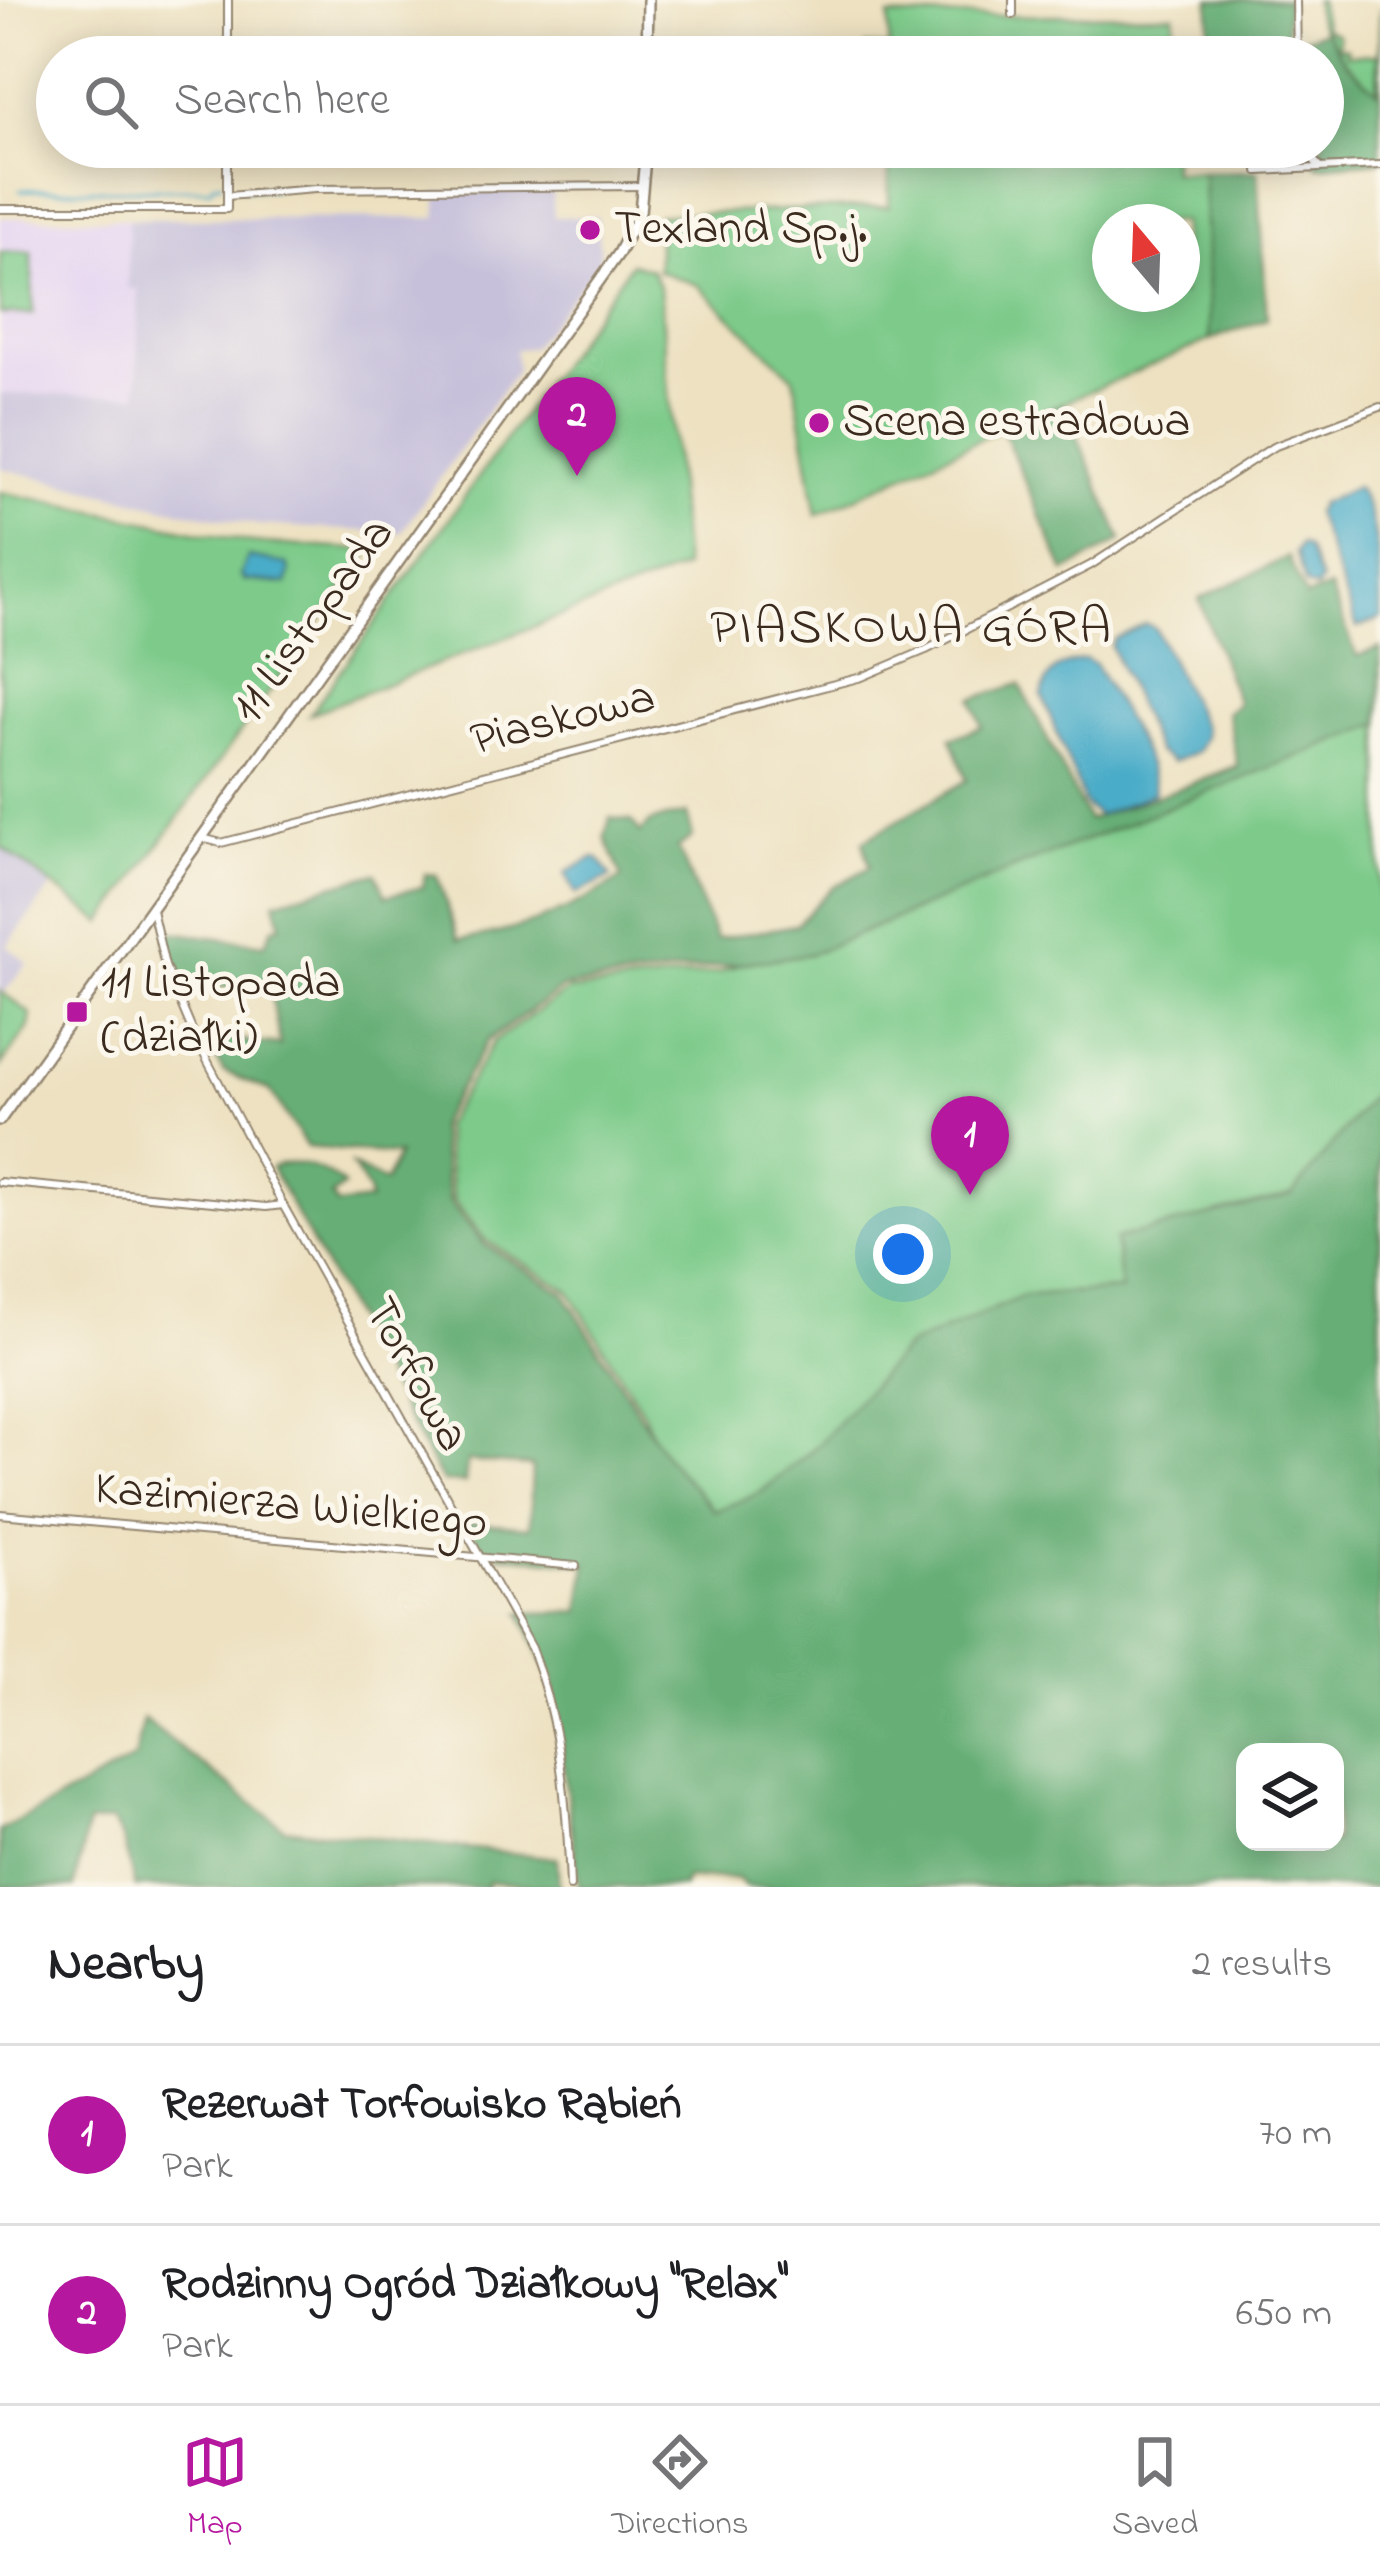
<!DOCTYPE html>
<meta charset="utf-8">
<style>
body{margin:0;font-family:"Indie Flower",sans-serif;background:#f6f6f6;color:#202124}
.controls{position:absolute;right:36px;bottom:36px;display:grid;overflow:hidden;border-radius:24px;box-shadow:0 6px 30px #0003}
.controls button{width:108px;height:108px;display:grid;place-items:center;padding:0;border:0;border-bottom:3px solid #e0e0e0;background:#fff;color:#202124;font:60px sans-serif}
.compass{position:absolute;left:1092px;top:204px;width:108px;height:108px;border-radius:50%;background:#fff;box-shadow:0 6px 30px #0003;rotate:341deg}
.you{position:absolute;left:903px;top:1254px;width:42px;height:42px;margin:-30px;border:9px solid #fff;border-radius:50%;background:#1a73e8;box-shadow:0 0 0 18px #1a73e833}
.badge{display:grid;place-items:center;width:78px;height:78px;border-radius:50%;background:#b5179e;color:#fff;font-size:39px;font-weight:700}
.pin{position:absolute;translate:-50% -99px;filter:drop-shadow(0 3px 6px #0008)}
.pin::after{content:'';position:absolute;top:63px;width:42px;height:36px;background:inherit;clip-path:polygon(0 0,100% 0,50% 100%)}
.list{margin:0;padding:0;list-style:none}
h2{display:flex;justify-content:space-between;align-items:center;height:156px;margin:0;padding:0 48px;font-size:51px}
h2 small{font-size:39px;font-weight:400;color:#757577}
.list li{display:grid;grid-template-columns:78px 1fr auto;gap:36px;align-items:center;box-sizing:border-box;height:180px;padding:0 48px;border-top:3px solid #e0e0e0}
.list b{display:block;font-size:45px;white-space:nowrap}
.list p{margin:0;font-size:39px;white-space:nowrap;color:#757577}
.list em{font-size:39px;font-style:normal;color:#757577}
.icon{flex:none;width:66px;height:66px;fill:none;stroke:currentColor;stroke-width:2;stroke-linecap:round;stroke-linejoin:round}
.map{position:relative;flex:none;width:1380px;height:1887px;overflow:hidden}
.search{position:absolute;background:#fff;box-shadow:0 6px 30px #0003;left:36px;right:36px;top:36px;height:132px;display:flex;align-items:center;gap:30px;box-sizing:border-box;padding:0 42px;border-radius:66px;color:#757577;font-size:45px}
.sheet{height:516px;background:#fff}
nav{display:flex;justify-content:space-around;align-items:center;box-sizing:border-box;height:168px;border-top:3px solid #e0e0e0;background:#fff;font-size:33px;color:#757577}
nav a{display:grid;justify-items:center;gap:6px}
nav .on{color:#b5179e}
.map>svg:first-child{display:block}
.built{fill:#e4d3f2}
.industrial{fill:#c6c0da}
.green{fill:#7dca8a;stroke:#5c7a54;stroke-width:3;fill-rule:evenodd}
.forest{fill:#66ae76;stroke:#506c4a;stroke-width:3;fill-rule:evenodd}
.water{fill:#49acc8;stroke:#426b73;stroke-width:3}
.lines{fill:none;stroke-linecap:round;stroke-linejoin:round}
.stream{stroke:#49acc8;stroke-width:3}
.street-casing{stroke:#948670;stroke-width:10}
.secondary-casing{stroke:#948670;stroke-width:14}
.street{stroke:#fff;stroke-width:6}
.secondary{stroke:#fff;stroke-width:9}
.poi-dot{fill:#b5179e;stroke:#fbf7ec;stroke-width:4.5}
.labels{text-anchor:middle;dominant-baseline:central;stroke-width:10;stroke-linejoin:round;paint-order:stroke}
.poi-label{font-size:48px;fill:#3b2a1e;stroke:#fbf7ec;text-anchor:start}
.street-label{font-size:48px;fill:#3b2a1e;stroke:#fbf7ec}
.neighbourhood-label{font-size:51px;letter-spacing:3px;fill:#3b2a1e;stroke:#fbf7ec}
</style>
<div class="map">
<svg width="1380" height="1887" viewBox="0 0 1380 1887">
<rect width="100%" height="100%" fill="#fbf7ec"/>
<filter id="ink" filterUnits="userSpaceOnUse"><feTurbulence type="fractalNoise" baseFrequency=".00833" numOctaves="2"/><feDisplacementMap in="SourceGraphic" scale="24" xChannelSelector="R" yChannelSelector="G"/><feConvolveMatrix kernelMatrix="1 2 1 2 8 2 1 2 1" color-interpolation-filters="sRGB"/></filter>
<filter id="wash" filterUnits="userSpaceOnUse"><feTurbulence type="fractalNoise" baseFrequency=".004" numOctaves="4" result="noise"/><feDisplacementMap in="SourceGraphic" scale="48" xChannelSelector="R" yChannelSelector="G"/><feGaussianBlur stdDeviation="2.7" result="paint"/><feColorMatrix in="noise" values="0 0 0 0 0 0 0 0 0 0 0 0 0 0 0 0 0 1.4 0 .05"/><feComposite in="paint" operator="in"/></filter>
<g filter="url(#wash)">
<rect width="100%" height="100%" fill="#ede1c1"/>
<path class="built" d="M0 218 128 219V287L138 289V396L0 394Z"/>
<g class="industrial">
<path d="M552 190 554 217 597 216 600 260 532 347 515 350 517 370 401 533 258 525 170 509 0 468V394L138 395V289L128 288V219L437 218V192Z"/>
<path d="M0 846 53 885 7 946 28 963 3 994 0 991Z"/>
</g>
<g class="green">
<path d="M1315 0H1319L1325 28 1338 35V47L1347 48V54L1379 55 1378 92C1353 70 1314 37 1315 0Z"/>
<path d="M1174 14 1173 57H861L867 46 889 48V17Z"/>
<path d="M889 147H1172V172H1203L1210 340 1002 429 817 515 794 378 698 285 658 271V215L889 206ZM1110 222H1182V294H1110Z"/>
<path d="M0 252H32L33 314H0Z"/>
<path d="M631 263 651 269 660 288 684 568 310 714Z"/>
<path d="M0 492 253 543 371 550 103 923 0 846Z"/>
<path d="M1380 708V1356L770 1531 679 1504 644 1414 569 1291 485 1240 453 1200 443 1126 494 1041 567 991 720 972Z"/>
<path d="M0 991 31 1014 29 1027 0 1067Z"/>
</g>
<g class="forest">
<path d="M1210 0H1287L1286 52 1271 35 1270 57H1209Z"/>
<path d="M1380 7V161L1319 166 1302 147H1323V57H1297L1296 40 1325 31 1347 64 1377 91Z"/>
<path d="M1258 171 1267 319 1210 340 1203 172Z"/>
<path d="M1063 403 1122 540 1065 572 1002 429Z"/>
<path d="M1288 557 1306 597 1330 588 1357 656 1380 648V724L1020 866 811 954 564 987 488 1040 438 1125 449 1201 484 1244 564 1293 666 1457 715 1511 760 1493 819 1444 906 1347 1024 1296 1121 1290 1115 1239 1292 1195 1380 1085V1887H747L736 1878 686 1879 683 1887H579L552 1679 521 1613 580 1612 587 1564 486 1553 466 1522 530 1527 532 1466 467 1461 465 1483 442 1482 271 1168C295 1156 326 1169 344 1186L331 1196 337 1205 369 1201 368 1191 352 1166 385 1182 398 1155 307 1147 270 1091 223 1071 205 1037 280 1045 271 992 180 982 167 943 170 932 265 944 273 928 281 925 275 901 376 873 386 896 423 887 425 874 437 875 458 940C517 933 573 910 622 878L605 837 610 818 632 821 640 833 652 821 687 814 693 837 678 848 716 939 796 925 832 888 870 867 863 841 967 780 951 738 982 727 972 699 1020 684 1088 820 1238 768 1227 712 1238 704 1199 599ZM1245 1752H1335V1842H1245Z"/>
<path d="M143 1719 284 1828 557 1858 559 1887 488 1882 487 1887H135L123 1840 112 1821 88 1824 74 1887H0V1831L134 1759Z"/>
</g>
<g class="water">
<path d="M1356 487C1380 517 1380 578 1380 619L1357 628 1315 513 1320 504Z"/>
<path d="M1301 544 1307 548 1321 581 1316 589 1306 585 1295 552Z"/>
<path d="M248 557 287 564 290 571 287 584 244 580 241 575Z"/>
<path d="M1146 624 1155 628 1204 728 1205 736 1198 751 1173 762 1157 752 1111 646 1114 639Z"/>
<path d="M1085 659 1095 664C1112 698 1155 760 1154 793L1098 816 1086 806 1042 696C1047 670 1058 665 1085 659Z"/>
<path d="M593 858 599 859 611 877 576 894 565 873Z"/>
</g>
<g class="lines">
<g class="stream">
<path d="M243 189H276"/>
<path d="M20 190 211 189 213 184 222 183"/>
</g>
</g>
</g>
<g filter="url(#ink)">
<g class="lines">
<g class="street-casing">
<g id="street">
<path d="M1296 0 1297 57"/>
<path d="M1013 15V0"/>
<path d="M228 57V0"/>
<path d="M1302 147 1319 166"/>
<path d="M1258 171 1380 165"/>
<path d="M227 196 315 189 642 186"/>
<path d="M0 209H227V147"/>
<path d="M202 838 221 843 862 677 926 650 1091 565 1273 447 1380 407"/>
<path d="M152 910 165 966 195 1037 283 1205 531 1648C561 1725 567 1805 570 1887"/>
<path d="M0 1182 266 1207 283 1205"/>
<path d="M0 1514 576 1566"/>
</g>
</g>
<g class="secondary-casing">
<g id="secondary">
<path d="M647 57 648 0"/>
<path d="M0 1120 619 253 640 212 646 147"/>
</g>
</g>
<use href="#street" class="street"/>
<use href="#secondary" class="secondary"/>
</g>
</g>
<g class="poi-dot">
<circle cx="590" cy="230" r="12"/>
<circle cx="819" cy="423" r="12"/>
<rect x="65" y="1000" width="24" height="24" rx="6"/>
</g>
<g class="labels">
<g class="poi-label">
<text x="614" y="230">Texland Sp.j.</text>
<text x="843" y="423">Scena estradowa</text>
<text x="101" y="984">11 Listopada<tspan x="101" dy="55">(działki)</tspan></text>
</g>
<g class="street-label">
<text transform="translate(314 621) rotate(-54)">11 Listopada</text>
<text transform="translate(563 720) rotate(-14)">Piaskowa</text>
<text transform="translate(415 1375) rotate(61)">Torfowa</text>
<text transform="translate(291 1507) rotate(5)">Kazimierza Wielkiego</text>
</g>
<g class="neighbourhood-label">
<text x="912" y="629">PIASKOWA GÓRA</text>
</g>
</g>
</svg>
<div class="controls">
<button><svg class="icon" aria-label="layers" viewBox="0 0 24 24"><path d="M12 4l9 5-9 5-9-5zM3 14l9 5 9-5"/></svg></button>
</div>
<svg class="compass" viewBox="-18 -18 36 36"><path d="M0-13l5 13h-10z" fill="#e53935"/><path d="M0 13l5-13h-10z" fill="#757577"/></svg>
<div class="you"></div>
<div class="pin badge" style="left:970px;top:1195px">1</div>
<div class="pin badge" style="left:577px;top:476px">2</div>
<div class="search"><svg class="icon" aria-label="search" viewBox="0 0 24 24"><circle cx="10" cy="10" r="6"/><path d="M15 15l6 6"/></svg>Search here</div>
</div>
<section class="sheet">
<h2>Nearby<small>2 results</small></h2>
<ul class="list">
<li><span class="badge">1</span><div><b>Rezerwat Torfowisko Rąbień</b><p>Park</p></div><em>70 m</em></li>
<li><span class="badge">2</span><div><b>Rodzinny Ogród Działkowy &quot;Relax&quot;</b><p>Park</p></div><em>650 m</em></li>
</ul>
</section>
<nav>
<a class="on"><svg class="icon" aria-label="map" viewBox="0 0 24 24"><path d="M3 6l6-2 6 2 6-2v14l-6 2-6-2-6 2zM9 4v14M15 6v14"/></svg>Map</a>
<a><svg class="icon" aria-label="directions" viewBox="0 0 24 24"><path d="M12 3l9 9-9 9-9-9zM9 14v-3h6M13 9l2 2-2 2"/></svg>Directions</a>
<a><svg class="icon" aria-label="saved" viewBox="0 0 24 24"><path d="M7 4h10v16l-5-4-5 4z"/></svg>Saved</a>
</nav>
